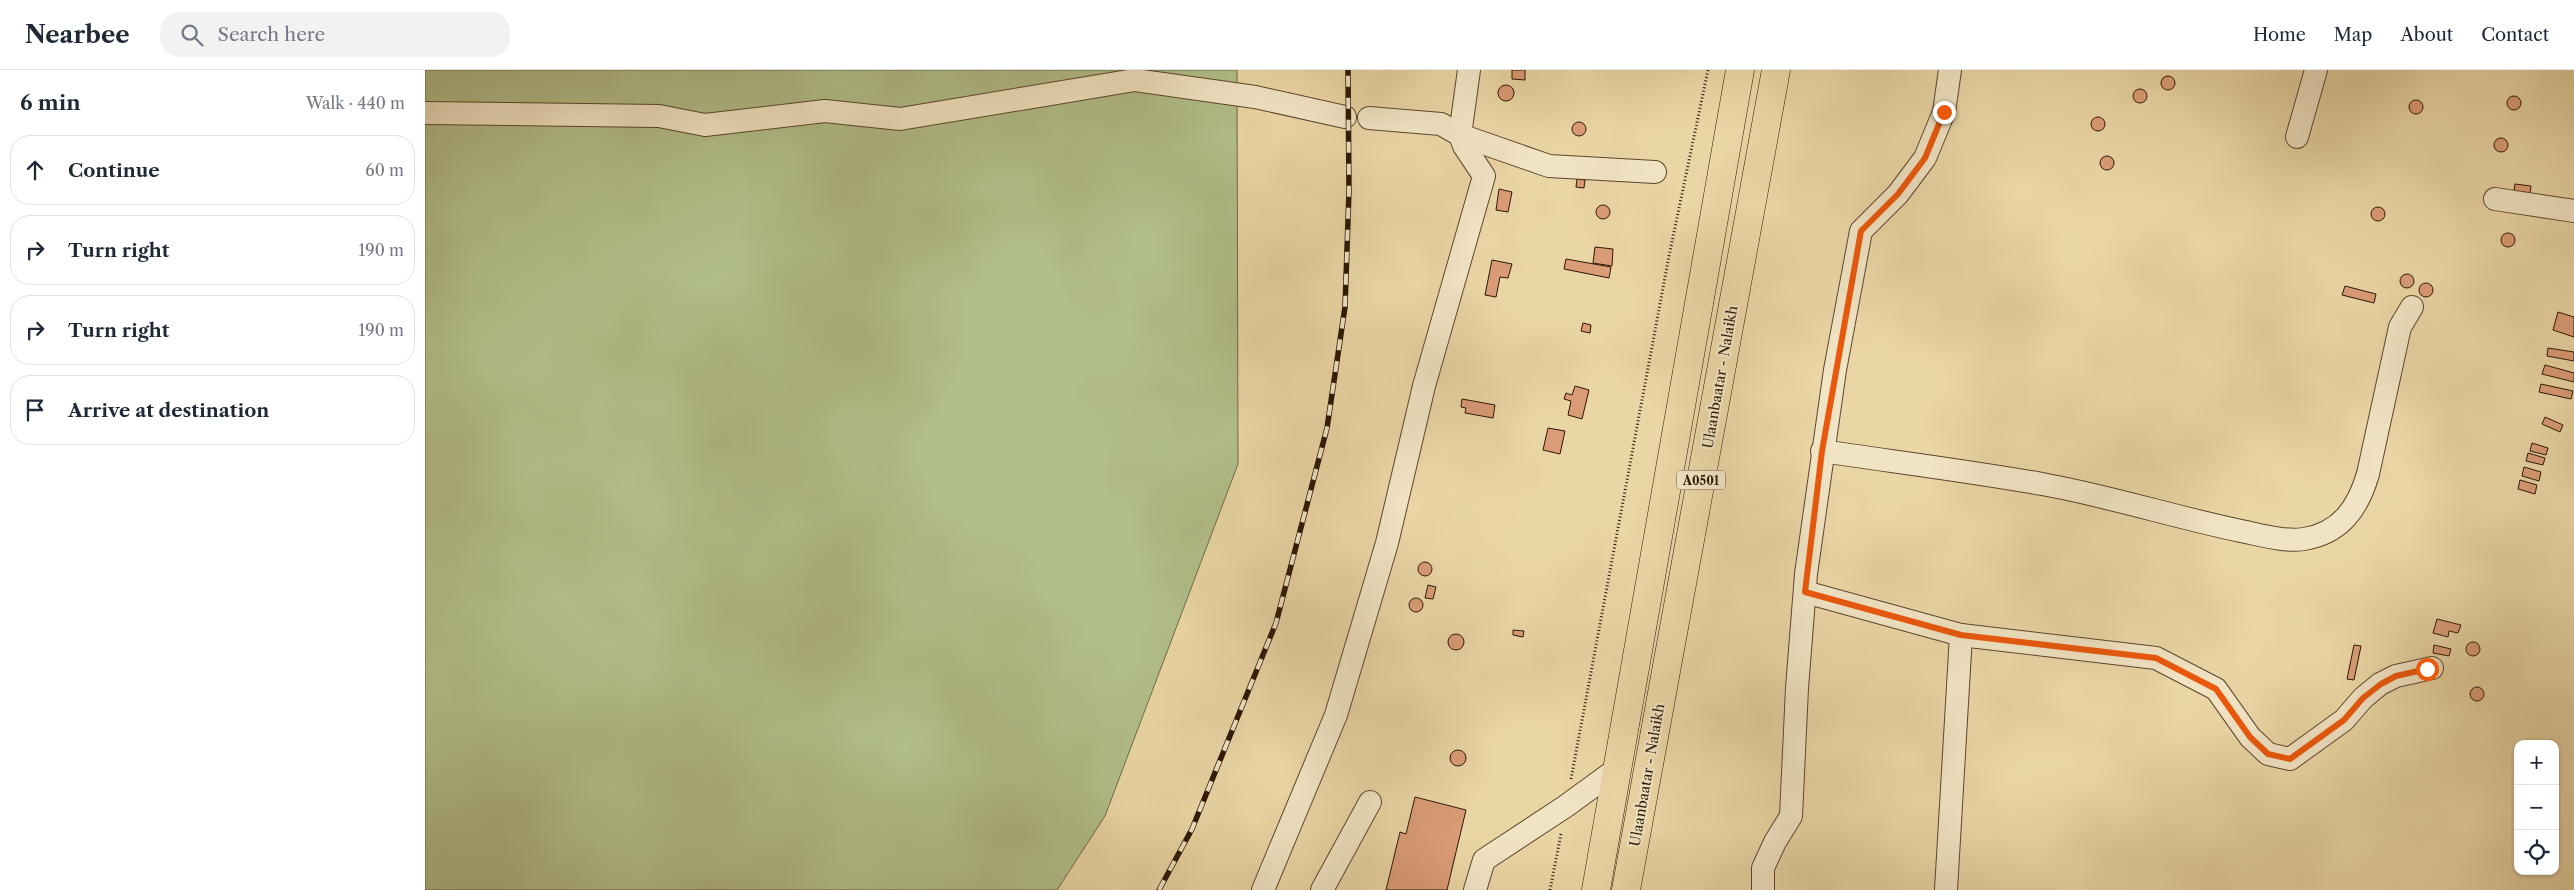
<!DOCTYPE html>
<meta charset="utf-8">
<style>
body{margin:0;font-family:"Libre Caslon Text",serif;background:#f2f2f3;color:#1f2937}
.controls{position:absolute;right:15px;bottom:15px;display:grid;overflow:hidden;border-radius:10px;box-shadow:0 1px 4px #0004}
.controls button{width:45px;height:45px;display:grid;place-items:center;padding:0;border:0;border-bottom:1px solid #e0e1e3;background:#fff;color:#1f2937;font:25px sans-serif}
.stop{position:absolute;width:15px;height:15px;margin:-11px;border:4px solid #ea580c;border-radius:50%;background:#fff}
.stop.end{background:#ea580c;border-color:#fff;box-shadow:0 1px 5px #0008}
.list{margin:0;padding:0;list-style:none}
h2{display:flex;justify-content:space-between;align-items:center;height:65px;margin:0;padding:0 20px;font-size:21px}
h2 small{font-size:16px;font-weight:400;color:#747a83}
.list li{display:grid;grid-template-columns:32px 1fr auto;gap:15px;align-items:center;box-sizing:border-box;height:70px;margin:0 10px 10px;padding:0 10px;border:1px solid #e0e1e3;border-radius:20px}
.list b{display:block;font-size:19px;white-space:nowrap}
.list em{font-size:16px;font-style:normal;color:#747a83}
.icon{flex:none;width:28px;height:28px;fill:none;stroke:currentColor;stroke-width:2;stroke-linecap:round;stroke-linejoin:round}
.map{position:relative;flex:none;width:2149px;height:820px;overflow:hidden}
header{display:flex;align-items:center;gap:30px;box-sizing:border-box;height:70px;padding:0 25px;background:#fff;border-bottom:1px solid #e0e1e3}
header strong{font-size:24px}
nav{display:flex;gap:28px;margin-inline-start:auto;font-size:18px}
.search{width:350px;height:45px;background:#f2f2f3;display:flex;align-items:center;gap:12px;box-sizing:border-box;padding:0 18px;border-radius:20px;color:#747a83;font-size:19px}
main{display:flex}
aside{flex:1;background:#fff}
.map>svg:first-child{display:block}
.green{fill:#b1be8a;stroke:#6e6a47}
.building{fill:#da9c76;stroke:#2c1704}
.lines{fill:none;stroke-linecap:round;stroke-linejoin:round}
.minor-casing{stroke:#5c462c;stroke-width:24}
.highway-casing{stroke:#2c1704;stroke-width:29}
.path{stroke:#2c1704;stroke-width:3;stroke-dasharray:1 2.5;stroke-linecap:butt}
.minor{stroke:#f1e4c4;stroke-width:22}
.highway{stroke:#ead5a4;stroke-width:28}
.rail-casing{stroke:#2c1704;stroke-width:5.5}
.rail{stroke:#f1e4c4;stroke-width:4;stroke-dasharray:11;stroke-linecap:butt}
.route{stroke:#ea580c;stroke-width:6}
.labels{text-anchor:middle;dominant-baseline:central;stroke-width:4;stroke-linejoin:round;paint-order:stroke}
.shield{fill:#f1e4c4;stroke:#67543e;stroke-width:1}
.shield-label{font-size:12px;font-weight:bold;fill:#2c1704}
.street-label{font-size:14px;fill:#2c1704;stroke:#f1e4c4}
</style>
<header>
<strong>Nearbee</strong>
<div class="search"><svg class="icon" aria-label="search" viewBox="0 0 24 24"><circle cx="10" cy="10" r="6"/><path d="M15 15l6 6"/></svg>Search here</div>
<nav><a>Home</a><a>Map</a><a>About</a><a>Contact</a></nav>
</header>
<main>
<aside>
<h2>6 min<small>Walk · 440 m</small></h2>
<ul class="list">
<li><svg class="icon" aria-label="ahead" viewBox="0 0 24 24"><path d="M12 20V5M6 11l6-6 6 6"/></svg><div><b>Continue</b></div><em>60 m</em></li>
<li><svg class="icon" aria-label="right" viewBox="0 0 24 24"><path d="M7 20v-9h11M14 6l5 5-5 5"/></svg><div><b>Turn right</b></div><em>190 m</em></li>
<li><svg class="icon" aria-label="right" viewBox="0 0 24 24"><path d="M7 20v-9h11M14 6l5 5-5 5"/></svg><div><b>Turn right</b></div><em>190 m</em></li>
<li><svg class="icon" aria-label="arrive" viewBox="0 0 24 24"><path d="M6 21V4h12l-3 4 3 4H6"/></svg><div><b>Arrive at destination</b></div></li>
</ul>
</aside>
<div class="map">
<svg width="2149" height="820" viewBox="0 0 2149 820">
<rect width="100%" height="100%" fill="#ead5a4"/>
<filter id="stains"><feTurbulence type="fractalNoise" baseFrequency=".004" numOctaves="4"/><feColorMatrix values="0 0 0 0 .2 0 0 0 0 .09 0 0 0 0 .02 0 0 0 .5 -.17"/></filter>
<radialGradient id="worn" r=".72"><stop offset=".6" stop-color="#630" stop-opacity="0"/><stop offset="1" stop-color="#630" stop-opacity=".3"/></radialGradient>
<path class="green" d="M0 0H812L813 394 680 746 632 820H0Z"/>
<g class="building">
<path d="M1087 0H1100V10L1087 9Z"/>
<circle cx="1743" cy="13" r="7"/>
<circle cx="1081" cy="23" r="8"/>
<circle cx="1715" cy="26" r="7"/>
<circle cx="2089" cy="33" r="7"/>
<circle cx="1991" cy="37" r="7"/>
<circle cx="1673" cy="54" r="7"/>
<circle cx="1154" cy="59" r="7"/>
<circle cx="2076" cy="75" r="7"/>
<circle cx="1682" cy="93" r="7"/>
<path d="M1152 109 1160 110 1159 118 1151 117Z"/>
<path d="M2090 114 2106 116 2105 123 2089 121Z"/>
<path d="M1074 119 1087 122 1083 142 1071 140Z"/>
<circle cx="1178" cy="142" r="7"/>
<circle cx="1953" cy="144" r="7"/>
<circle cx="2083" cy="170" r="7"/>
<path d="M1170 177 1188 179 1187 196 1168 193Z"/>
<path d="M1141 189 1186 197 1184 208 1139 199Z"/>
<path d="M1067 190 1087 194 1083 208 1075 207 1071 227 1060 225Z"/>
<circle cx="1982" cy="211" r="7"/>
<circle cx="2001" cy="220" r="7"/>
<path d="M1920 216 1951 224 1949 233 1917 225Z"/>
<path d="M2133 242 2149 247V267L2128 260Z"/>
<path d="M1158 253 1166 255 1165 263 1156 261Z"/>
<path d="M2123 278 2149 282V291L2122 286Z"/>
<path d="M2120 295 2149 303V312L2117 304Z"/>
<path d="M2116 314 2148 321 2146 329 2114 322Z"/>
<path d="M1150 316 1164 320 1157 349 1143 345 1146 331 1139 329 1141 323 1147 325Z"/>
<path d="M1037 329 1070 335 1068 348 1040 343 1041 338 1036 337Z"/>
<path d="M2120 347 2138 355 2135 362 2117 354Z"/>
<path d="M1123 358 1140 361 1135 384 1118 380Z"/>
<path d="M2107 373 2123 378 2121 385 2105 381Z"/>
<path d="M2103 383 2120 388 2118 395 2101 391Z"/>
<path d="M2099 397 2116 402 2114 411 2097 406Z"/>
<path d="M2095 410 2112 415 2110 424 2093 419Z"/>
<circle cx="1000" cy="499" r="7"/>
<path d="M1003 515 1011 517 1008 529 1000 528Z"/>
<circle cx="991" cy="535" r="7"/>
<path d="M2012 549 2036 555 2033 563 2024 561 2023 567 2008 563Z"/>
<path d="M1088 560 1099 561 1098 567 1088 565Z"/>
<circle cx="1031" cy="572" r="8"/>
<circle cx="2048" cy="579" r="7"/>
<path d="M1929 575 1936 576 1929 610 1922 609Z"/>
<path d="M2009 575 2026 579 2024 586 2008 583Z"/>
<circle cx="2052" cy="624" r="7"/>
<circle cx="1033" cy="688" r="8"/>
<path d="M990 727 1041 740 1022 820H961L975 762 981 764Z"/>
</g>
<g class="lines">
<g class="minor-casing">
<g id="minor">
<path d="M0 43 234 46 280 55 400 41 475 49 710 10 830 27 920 47"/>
<path d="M944 48 1016 54 1035 65 1124 96 1230 102"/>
<path d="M1872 67 1891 0"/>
<path d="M2070 129 2149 141"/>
<path d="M1397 381C1471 392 1544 401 1617 414 1684 426 1749 447 1816 461 1836 465 1859 472 1879 469 1916 463 1933 438 1943 404L1975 257 1987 237"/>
<path d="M1380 522 1536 565 1731 588 1791 619 1825 667 1843 684 1865 689 1919 650 1938 628 1955 614 1971 606 2007 598"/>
<path d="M838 820 911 645 962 473 999 316 1059 106 1039 76 1035 65 1044 0"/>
<path d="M897 820 945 732"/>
<path d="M1050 820 1059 790 1141 736 1193 698"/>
<path d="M1338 820V798L1350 772 1366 746 1372 618 1381 504 1410 300 1436 161 1473 124 1500 88 1519 42 1525 0"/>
<path d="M1521 820 1536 565"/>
</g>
</g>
<g class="highway-casing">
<g id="highway">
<path d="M1171 820 1315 0"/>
<path d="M1201 820 1351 0"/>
</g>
</g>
<g class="path">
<path d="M1146 709 1244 186 1283 0"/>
<path d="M1125 820 1136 764"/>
</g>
<use href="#minor" class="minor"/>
<use href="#highway" class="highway"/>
<g class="rail-casing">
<path id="rail" d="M734 820 767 759 851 553 902 358 920 237 924 121 923 0"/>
</g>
<use href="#rail" class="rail"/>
</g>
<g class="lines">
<path class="route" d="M1519 42 1500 88 1473 124 1436 161 1397 381 1380 522 1536 565 1731 588 1791 619 1825 667 1843 684 1865 689 1919 650 1938 628 1956 614 1971 606 2002 599"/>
</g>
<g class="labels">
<rect class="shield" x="1252" y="400.5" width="48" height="19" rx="4"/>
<g class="shield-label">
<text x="1276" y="410">A0501</text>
</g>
<g class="street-label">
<text transform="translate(1295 307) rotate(-80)">Ulaanbaatar - Nalaikh</text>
<text transform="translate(1222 705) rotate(-80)">Ulaanbaatar - Nalaikh</text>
</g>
</g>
<rect width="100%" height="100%" filter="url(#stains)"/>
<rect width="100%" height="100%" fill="url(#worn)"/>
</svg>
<div class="controls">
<button>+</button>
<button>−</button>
<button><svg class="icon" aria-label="locate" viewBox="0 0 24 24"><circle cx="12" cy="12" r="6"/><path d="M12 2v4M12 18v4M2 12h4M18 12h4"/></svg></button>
</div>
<div class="stop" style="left:2002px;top:599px"></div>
<div class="stop end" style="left:1519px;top:42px"></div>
</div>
</main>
